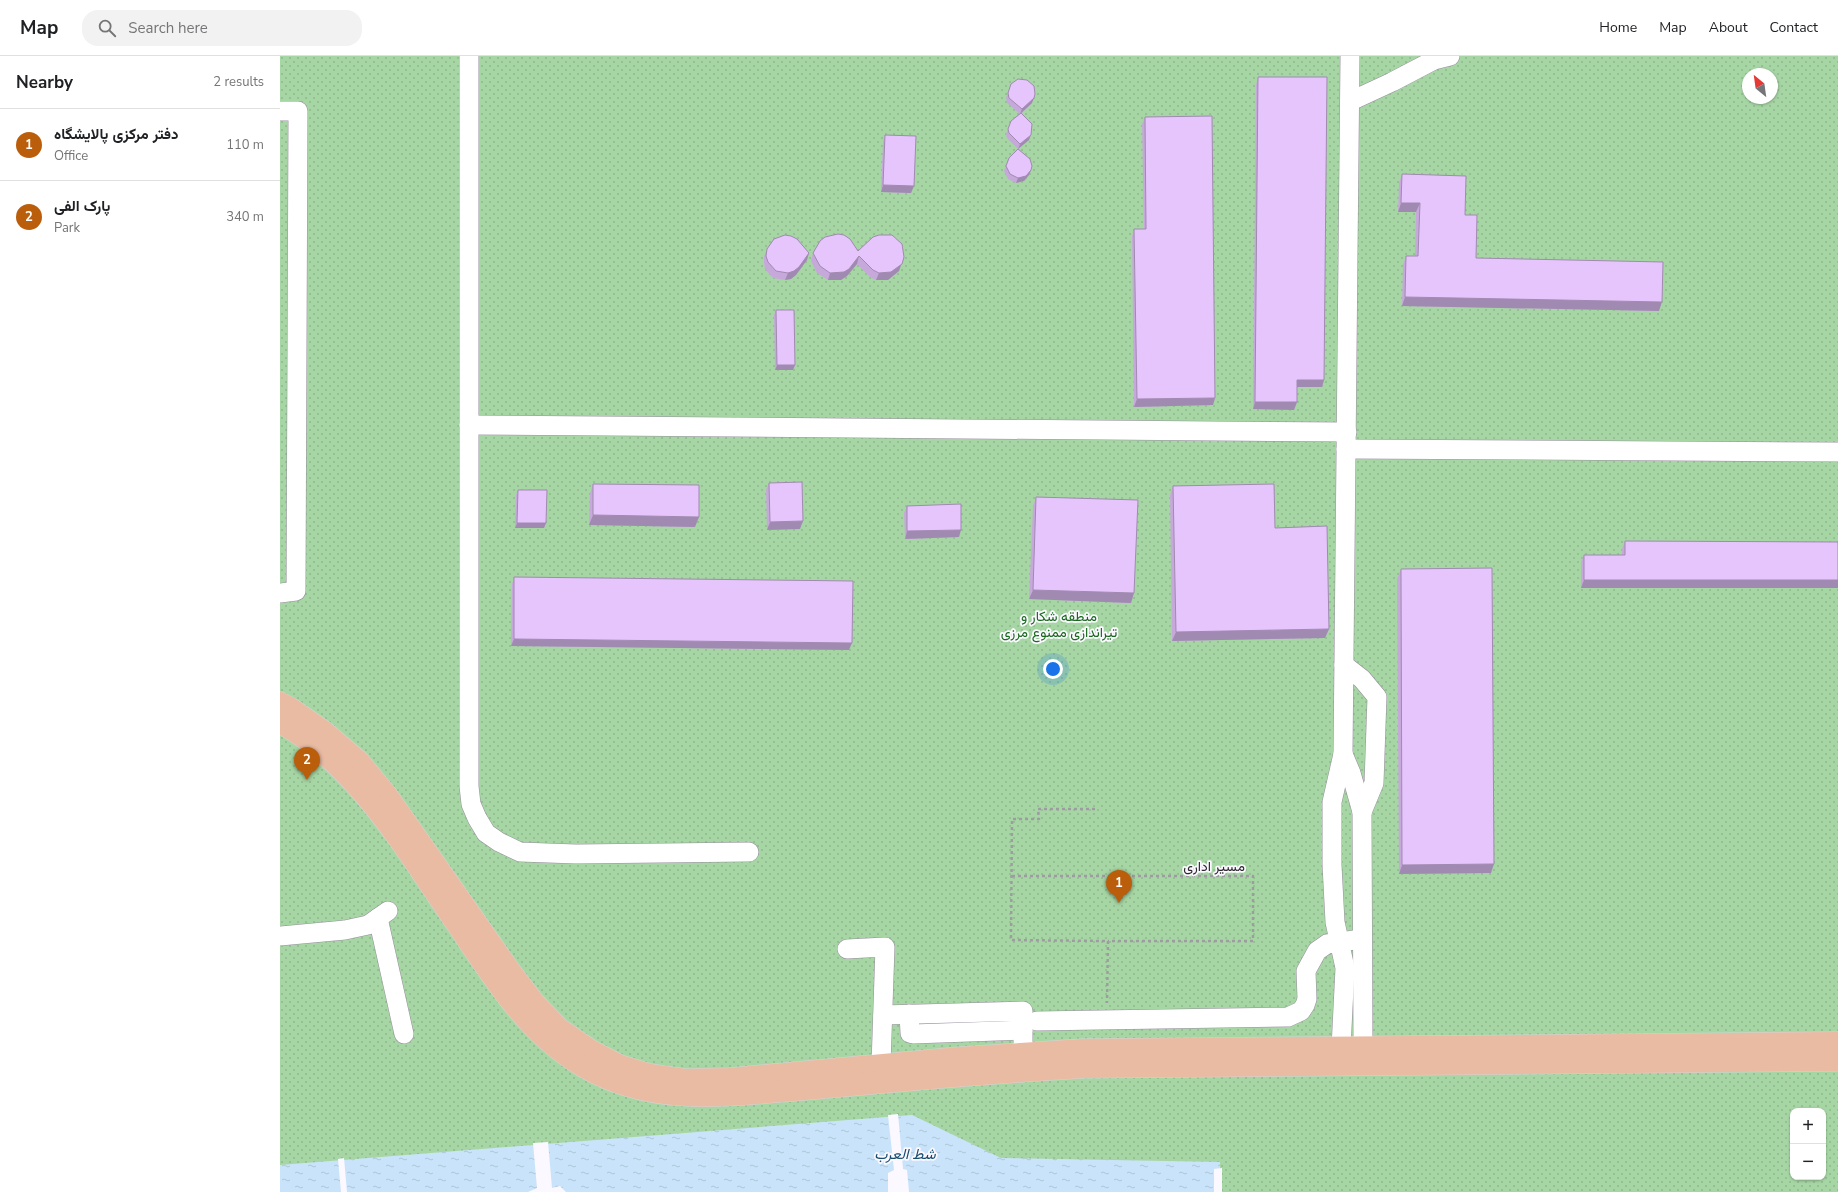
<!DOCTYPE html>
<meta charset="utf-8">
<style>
body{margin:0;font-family:"Nunito Sans",Vazirmatn,sans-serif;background:#f2f2f2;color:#202124}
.controls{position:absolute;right:12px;bottom:12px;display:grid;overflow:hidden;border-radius:8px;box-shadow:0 1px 3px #0004}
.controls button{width:36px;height:36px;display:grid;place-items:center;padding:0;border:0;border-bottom:1px solid #e0e0e0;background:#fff;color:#202124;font:20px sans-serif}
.compass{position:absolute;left:1462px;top:12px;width:36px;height:36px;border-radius:50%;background:#fff;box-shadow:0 1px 3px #0004;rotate:331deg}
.you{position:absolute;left:773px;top:613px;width:14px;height:14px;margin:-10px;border:3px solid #fff;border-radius:50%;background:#1a73e8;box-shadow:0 0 0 6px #1a73e833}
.badge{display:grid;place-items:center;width:26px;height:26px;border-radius:50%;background:#bb5e0c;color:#fff;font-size:13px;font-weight:700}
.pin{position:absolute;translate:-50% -33px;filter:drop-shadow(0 1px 2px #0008)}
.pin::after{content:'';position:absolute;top:21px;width:14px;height:12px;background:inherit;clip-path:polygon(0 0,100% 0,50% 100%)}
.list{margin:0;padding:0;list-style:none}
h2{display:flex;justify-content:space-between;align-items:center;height:52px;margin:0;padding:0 16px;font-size:17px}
h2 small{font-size:13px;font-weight:400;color:#757577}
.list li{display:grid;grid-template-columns:26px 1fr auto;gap:12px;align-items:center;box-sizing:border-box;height:72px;padding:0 16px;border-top:1px solid #e0e0e0}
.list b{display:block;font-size:15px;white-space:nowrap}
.list p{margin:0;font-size:13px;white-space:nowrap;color:#757577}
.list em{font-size:13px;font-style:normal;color:#757577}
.icon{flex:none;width:22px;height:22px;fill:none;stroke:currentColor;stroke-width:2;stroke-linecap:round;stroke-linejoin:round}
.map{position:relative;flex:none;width:1558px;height:1136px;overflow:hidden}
header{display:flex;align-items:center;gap:24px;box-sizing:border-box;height:56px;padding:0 20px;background:#fff;border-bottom:1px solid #e0e0e0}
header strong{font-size:19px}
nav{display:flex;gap:22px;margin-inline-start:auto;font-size:14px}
.search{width:280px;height:36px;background:#f2f2f2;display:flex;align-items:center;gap:10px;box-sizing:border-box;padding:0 14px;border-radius:16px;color:#757577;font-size:15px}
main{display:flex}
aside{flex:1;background:#fff}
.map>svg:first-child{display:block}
.park{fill:url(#park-dots);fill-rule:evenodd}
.water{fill:url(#water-ripples)}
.pier{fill:#fcf8ff}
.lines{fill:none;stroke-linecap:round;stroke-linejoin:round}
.minor-casing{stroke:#978e9d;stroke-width:20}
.major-casing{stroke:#d5d4d5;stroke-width:23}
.path{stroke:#9f9ba2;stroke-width:2.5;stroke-dasharray:3 3;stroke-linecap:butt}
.minor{stroke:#fff;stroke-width:19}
.major{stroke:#e9bba3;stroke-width:22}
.wall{fill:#c6a9da}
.shaded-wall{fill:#a18ab1}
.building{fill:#e6c5fd;stroke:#a18ab1}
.labels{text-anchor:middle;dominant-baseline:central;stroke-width:3.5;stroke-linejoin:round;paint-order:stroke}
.park-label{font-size:14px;fill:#17691d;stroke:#fcf8ff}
.street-label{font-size:14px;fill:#2c292f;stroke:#fcf8ff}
.water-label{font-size:15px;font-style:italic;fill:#174e70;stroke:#fcf8ff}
</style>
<header>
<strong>Map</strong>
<div class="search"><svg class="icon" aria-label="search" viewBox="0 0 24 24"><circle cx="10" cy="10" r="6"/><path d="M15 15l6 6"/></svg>Search here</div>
<nav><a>Home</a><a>Map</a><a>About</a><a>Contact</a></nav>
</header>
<main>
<aside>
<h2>Nearby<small>2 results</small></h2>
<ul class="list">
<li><span class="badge">1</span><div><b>دفتر مرکزی پالایشگاه</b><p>Office</p></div><em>110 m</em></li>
<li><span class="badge">2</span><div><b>پارک الفی</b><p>Park</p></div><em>340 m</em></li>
</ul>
</aside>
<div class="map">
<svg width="1558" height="1136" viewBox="0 0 1558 1136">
<defs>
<pattern id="park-dots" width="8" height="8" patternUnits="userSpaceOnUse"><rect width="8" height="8" fill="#a7d6a5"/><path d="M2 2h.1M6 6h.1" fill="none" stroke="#90b88e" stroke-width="1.8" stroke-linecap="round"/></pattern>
<pattern id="water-ripples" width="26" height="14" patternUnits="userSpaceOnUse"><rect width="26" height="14" fill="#c9e4fa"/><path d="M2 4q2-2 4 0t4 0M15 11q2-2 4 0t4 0" fill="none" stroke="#adc4d7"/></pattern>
</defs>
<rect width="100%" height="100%" fill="#fcf8ff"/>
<path class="park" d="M0 0H1558V1136H0ZM1468 18H1492V42H1468ZM1513 1055H1543V1121H1513Z"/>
<path class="water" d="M632 1059 721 1102 940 1106V1136H0V1109Z"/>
<g class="pier">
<path d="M618 1058 623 1113 627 1114 629 1136H608V1117L614 1114 608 1059Z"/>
<path d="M268 1086 272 1132 280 1130 286 1136H248L257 1132 253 1087Z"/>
<path d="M64 1102 67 1136H61L58 1103Z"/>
<path d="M942 1112V1136H934V1113Z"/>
</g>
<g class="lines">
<g class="minor-casing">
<g id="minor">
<path d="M189 0V730L191 748 197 762 206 777 219 786 240 796 296 798 469 796"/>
<path d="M1071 45 1112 26 1154 4 1170 0"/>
<path d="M0 55H18L16 535 0 537"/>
<path d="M189 369 1067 376"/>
<path d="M1066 393 1558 396"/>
<path d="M1064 609 1082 623 1097 641 1094 727 1082 756"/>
<path d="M1063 698 1071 717 1082 756 1083 991"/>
<path d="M98 862 124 978"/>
<path d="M0 880 65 874 88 869 108 855"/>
<path d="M567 893 605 891 601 1009"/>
<path d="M629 958 630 977 633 978 743 974"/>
<path d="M603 959 743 955V998"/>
<path d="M757 965 1008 961 1021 955 1025 949 1027 943 1026 915 1037 895 1047 888 1081 883"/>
<path d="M1061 992 1065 912 1055 866 1052 809V746L1063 698 1070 0"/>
</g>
</g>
<g class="major-casing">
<g id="major">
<path d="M0 647 11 653 44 676 79 706 107 740 231 917 254 947 279 973 311 995 340 1010 370 1019 405 1024 450 1023 680 1002 803 994 1558 987"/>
<path d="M0 666C80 711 127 796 178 869 213 921 247 977 303 1010 366 1047 432 1041 502 1035 536 1032 570 1029 604 1026 670 1020 737 1015 803 1011L1558 1004"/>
</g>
</g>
<g class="path">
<path d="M815 753H758L759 763H732L731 884 828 885 827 947"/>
<path d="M732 820H973V885H828"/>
</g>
<use href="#minor" class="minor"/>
<use href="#major" class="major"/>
</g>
<g class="wall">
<path d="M978 21 1044 324 1042 331H1017V346L1014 354 973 353 976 29Z"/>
<path d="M731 28 752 47 741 58 749 84 738 93 751 114 749 119 744 125 736 127 728 123 724 115 729 102 738 93 727 82 726 78 731 65 740 58 727 47 726 42Z"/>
<path d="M865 61 935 342 933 349 854 351 852 181 854 173H864L862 68Z"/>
<path d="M605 79 631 137 601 136 603 86Z"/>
<path d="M1122 118 1185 159 1196 202 1379 255 1122 250 1123 209 1126 200H1135L1136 156H1118L1119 127Z"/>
<path d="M487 193 529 197 527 204 516 219 511 223 505 224 493 222 485 213 484 207V201Z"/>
<path d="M578 195 619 215 608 224H596L590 221 577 208 567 220 561 224H548L537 217 531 205 533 197Z"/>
<path d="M496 254 515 309 513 314H495L494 259Z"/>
<path d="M489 427 520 473 487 474 486 434Z"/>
<path d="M313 428 415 471 309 469 310 438Z"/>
<path d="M893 430 995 472 1049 573 1045 582 892 585 890 439Z"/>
<path d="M238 434 266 467 264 472H235L236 439Z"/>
<path d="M756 441 851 547 749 543 753 451Z"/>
<path d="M627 450 679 481 625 483 624 457Z"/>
<path d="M1345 485 1558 486 1301 532V506L1304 499H1342V493Z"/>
<path d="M1121 513 1211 817 1119 818 1117 523Z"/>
<path d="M234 521 569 594 231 590 232 528Z"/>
</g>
<g class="shaded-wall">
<path d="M754 42 752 47 740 58 742 53Z"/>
<path d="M751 79 749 84 738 93 740 88Z"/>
<path d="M751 114 749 119 744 125 736 127 738 122Z"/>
<path d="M603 129 634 130 631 137 601 136Z"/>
<path d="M1121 147H1140L1136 156H1118Z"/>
<path d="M529 197 527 204 516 219 511 223 505 224 508 217Z"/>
<path d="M579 200 577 208 567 220 561 224H548L550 217Z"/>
<path d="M624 201 619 215 608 224H596L599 217Z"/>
<path d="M1125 241 1382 246 1379 255 1122 250Z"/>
<path d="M497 309H515L513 314H495Z"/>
<path d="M1017 324H1044L1042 331H1015Z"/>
<path d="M935 342 933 349 854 351 857 343Z"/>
<path d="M975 346H1017L1014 354 973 353Z"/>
<path d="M313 459 419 461 415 471 309 469Z"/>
<path d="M523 465 520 473 487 474 490 466Z"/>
<path d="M237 467H266L264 472H235Z"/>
<path d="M681 474 679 481 625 483 627 475Z"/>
<path d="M1304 524H1558V532H1301Z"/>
<path d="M753 534 854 537 851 547 749 543Z"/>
<path d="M1049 573 1045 582 892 585 896 576Z"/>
<path d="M234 583 572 587 569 594 231 590Z"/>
<path d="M1214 808 1211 817 1119 818 1122 809Z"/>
</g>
<g class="building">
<path d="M978 21H1047L1044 324H1017V346H975Z"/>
<path d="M738 23 747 24 754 30 755 38 754 42 742 53 729 42 728 37 731 28Z"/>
<path d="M741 57 752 68 751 79 740 88 729 77 728 73 731 65Z"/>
<path d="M932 60 935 342 857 343 854 173H866L865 61Z"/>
<path d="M605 79 636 80 634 130 603 129Z"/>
<path d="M738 93 750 103 752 110 751 114 746 120 738 122 730 118 726 110 729 102Z"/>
<path d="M1122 118 1186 120 1185 159H1197L1196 202 1383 206 1382 246 1125 241 1126 200H1138L1140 147H1121Z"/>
<path d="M558 178 564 179 570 183 578 195 593 181 599 179H612L622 188 624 201 622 208 611 216 599 217 593 214 579 200 569 213 564 216 550 217 540 210 533 197 540 185 545 181Z"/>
<path d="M505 179 511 180 517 183 529 197 519 211 514 215 508 217 496 215 488 206 486 200 487 193 494 183Z"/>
<path d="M496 254H514L515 309H497Z"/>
<path d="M522 426 523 465 490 466 489 427Z"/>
<path d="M313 428 419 429V461L313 459Z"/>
<path d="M994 428 995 472 1047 470 1049 573 896 576 893 430Z"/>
<path d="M238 434H267L266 467H237Z"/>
<path d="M756 441 858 444 854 537 753 534Z"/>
<path d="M681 448V474L627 475V450Z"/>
<path d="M1345 485 1558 486V524H1304V499H1345Z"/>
<path d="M1212 512 1214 808 1122 809 1121 513Z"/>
<path d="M234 521 573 525 572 587 234 583Z"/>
</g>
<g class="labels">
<g class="park-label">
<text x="779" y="560">منطقه شکار و<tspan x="779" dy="16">تیراندازی ممنوع مرزی</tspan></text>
</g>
<g class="street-label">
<text x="934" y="810">مسیر اداری</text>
</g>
<g class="water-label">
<text x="625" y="1098">شط العرب</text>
</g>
</g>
</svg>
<div class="controls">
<button>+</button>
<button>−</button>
</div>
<svg class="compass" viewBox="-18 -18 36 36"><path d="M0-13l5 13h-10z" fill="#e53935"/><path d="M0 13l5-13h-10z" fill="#757577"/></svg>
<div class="you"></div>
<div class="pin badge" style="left:839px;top:847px">1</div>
<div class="pin badge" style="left:27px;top:724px">2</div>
</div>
</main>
